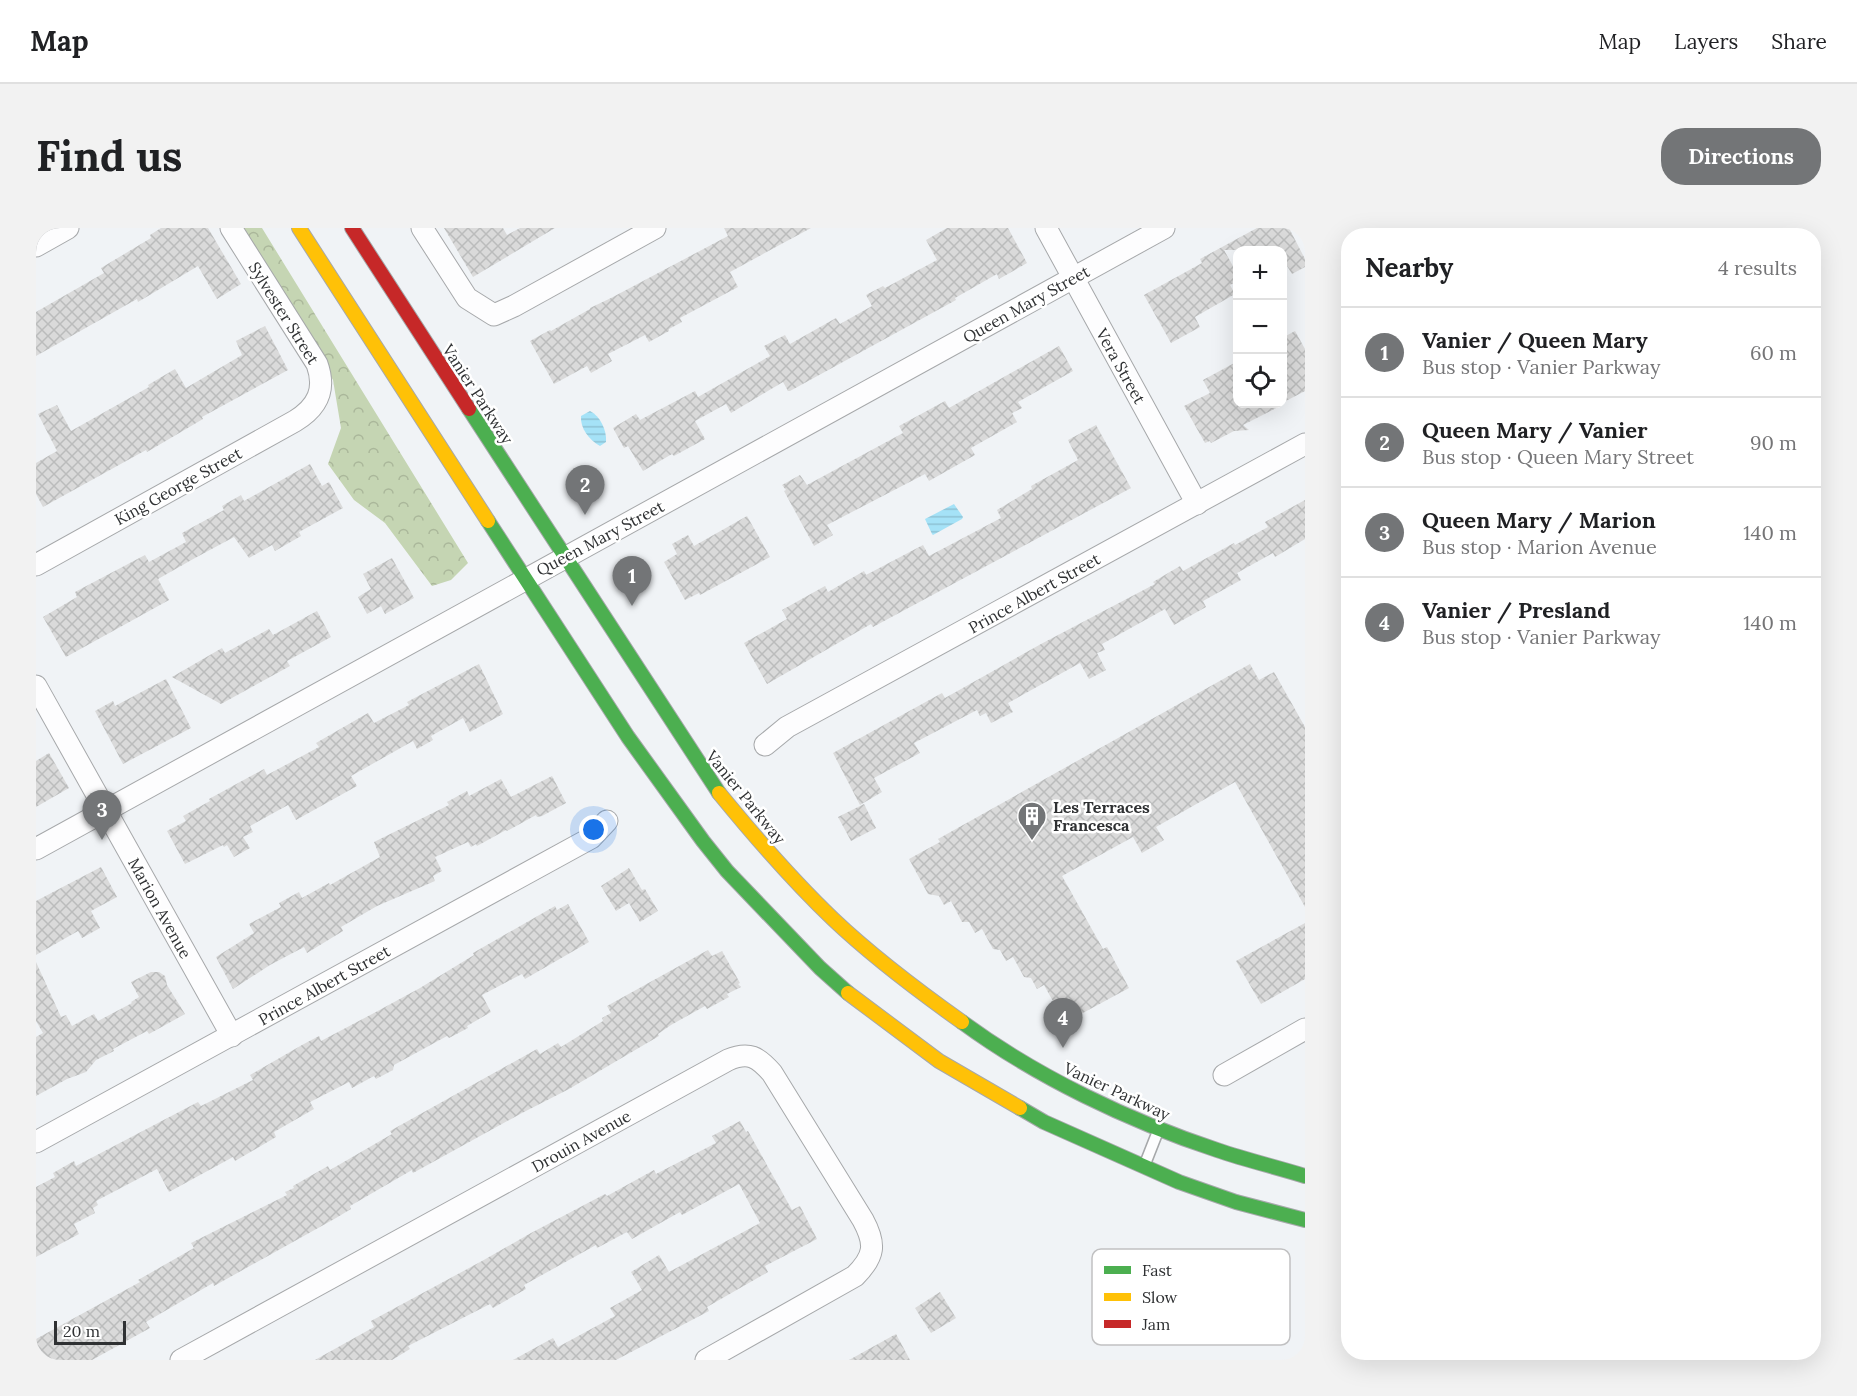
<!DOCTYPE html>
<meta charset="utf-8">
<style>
body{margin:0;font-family:Lora,serif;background:#f2f2f2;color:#202124}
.controls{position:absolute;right:18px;top:18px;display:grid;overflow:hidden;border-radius:12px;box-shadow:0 6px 24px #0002}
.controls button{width:54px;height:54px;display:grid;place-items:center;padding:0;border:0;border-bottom:2px solid #e0e0e0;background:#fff;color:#202124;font:30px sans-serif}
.scale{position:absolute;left:18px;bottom:15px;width:72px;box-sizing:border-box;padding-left:6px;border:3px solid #2f3133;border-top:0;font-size:16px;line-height:21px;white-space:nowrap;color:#2f3133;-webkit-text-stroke:4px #fff;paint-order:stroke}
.you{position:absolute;left:558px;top:602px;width:21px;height:21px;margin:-15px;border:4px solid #fff;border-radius:50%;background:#1a73e8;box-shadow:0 0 0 9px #1a73e833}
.badge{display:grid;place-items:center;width:39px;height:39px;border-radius:50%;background:#737577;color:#fff;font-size:20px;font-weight:700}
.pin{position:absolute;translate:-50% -50px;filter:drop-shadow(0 2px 3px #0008)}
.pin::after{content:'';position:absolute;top:32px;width:21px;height:18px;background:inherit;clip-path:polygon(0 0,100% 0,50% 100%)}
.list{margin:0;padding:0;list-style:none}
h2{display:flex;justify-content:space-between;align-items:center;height:78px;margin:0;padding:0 24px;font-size:26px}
h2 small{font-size:20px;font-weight:400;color:#757577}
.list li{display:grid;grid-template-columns:39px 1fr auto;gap:18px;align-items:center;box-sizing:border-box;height:90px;padding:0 24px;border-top:2px solid #e0e0e0}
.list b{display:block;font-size:22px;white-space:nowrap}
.list p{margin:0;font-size:20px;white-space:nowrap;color:#757577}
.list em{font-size:20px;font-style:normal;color:#757577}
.icon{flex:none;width:33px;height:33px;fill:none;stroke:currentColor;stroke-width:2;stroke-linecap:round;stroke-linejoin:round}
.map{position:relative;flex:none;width:1269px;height:1132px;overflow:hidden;border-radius:24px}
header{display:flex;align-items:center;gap:36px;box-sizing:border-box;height:84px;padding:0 30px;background:#fff;border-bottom:2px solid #e0e0e0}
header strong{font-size:28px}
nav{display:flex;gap:33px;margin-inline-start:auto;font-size:21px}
.intro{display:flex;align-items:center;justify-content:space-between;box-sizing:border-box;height:144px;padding:0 36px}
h1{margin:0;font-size:42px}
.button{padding:15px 27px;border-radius:24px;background:#737577;color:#fff;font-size:21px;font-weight:700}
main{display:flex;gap:36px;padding:0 36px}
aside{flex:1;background:#fff;border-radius:24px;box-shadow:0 6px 24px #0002}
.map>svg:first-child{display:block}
.forest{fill:url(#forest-crowns)}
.water{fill:url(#water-rules)}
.building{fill:url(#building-cross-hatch)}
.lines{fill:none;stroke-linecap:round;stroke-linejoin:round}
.lane-casing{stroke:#a6a8aa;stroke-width:13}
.street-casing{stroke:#a6a8aa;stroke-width:23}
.fast-casing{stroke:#a6a8aa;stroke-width:16}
.slow-casing{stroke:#a6a8aa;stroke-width:16}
.jam-casing{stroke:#a6a8aa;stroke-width:16}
.lane{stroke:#fdfdfe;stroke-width:10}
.street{stroke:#fdfdfe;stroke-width:21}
.fast{stroke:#4caf50;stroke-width:14}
.slow{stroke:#ffc107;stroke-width:14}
.jam{stroke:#c62828;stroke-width:14}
.labels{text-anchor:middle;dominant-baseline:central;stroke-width:5;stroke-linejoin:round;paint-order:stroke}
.street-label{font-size:16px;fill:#2f3133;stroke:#fff}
.poi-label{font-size:16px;font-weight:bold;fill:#2f3133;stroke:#fff;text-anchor:start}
.key{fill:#fff;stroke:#c1c1c2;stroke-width:1.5}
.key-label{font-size:16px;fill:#2f3133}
</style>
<header>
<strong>Map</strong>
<nav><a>Map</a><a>Layers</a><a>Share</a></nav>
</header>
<div class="intro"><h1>Find us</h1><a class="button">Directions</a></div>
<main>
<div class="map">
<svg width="1269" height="1132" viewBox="0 0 1269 1132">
<defs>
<pattern id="forest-crowns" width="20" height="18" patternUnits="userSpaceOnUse" patternTransform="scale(1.5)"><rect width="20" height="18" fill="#c5d5b3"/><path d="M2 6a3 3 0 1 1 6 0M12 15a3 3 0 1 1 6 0" fill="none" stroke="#aab79a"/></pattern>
<pattern id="water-rules" width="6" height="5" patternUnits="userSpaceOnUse" patternTransform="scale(1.5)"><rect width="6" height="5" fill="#a5e2f7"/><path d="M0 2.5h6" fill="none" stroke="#8ec2d4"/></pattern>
<pattern id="building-cross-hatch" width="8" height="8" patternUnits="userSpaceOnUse" patternTransform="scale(1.5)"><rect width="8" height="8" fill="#dadada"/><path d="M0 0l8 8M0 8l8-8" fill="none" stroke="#bbbcbc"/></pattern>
</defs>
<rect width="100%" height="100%" fill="#f0f3f6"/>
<path class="forest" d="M202 0H226L432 335 415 352 396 358 349 295 318 272 292 236 305 200 297 152Z"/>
<g class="water">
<path d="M554 183C564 188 571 202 570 214L564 218C553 212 544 200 545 188Z"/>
<path d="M918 276 927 289 926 291 897 307 896 306 889 291Z"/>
</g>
<g class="building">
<path d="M125 0H172L205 56 181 71 162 38 102 74 101 71 0 128V84L68 45 65 40 115 10 114 7Z"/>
<path d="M408 0H467L471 7 484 0H519L437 49Z"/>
<path d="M688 0H775L694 44 702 59 644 90 646 94 633 101V103L613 114 609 107 572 126 576 133 555 145 551 138 518 156 494 113 514 102 515 103 554 81V80L575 70 692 8Z"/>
<path d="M911 0H972L991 35 963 51 961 46 919 70 920 72 754 163H752L747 154 695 185 690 176 659 193 669 211 638 228 636 226 607 243 592 218 588 220 577 200 600 186 604 192 659 163 662 169 734 128 728 118 749 107 754 116 800 90 804 96 836 78 830 67 847 58 849 60 901 32 890 12Z"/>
<path d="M1221 0H1253L1269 31V39L1256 46 1246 30V22H1188L1202 47V53L1194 57 1199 66 1159 89 1164 99 1135 115 1108 67 1166 35 1164 31Z"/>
<path d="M229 98 252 142 166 189 167 191 111 224 110 222 7 279 0 266V235L21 223 2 186 21 177 35 203 113 159 112 157 139 141 150 160 206 127 200 113Z"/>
<path d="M1259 103 1269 121V163L1246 175V110Z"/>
<path d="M1023 118 1037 143 982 174 986 180 976 185 981 194 935 220 939 227 893 253 889 246 791 297 797 307 778 318 748 263 750 262 746 257 764 247 771 257 867 205 863 198 909 173 913 180Z"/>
<path d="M1202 133V176H1248L1207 197 1213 202 1198 203 1175 215 1174 213 1169 215 1148 178 1174 165 1167 152Z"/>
<path d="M1060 197 1095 260 837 399 835 396 731 456 708 415 751 391 746 382 789 358 792 364 828 343 830 347 887 317 893 328 965 290 961 282 996 261 995 258 1042 232 1032 212Z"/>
<path d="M274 236 286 258 293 254 307 280 263 304 265 308 239 323 236 317 213 330 198 309 159 330 122 351 133 372 30 429 7 389 41 369 39 364 109 327 113 334 150 314 146 305 188 282 186 278 205 267 208 273Z"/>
<path d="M1269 272V311L1239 329 1237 325 1201 345 1205 352 1167 373 1170 379 1138 397 1129 381 1066 416 1069 422 1061 425 1070 442 1053 451 1044 435 972 475 977 484 955 495 950 485 944 488 941 482 878 515 884 525 838 550 846 564 824 577 797 525 906 465 909 470 1005 416 1119 356 1117 354 1144 338 1147 343 1198 315 1199 317 1232 299 1229 294Z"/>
<path d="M711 288 734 329 664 367 663 365 649 372 628 334 641 326 636 316 652 307 658 318Z"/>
<path d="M356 330 378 370 349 386 345 378 331 386 322 369 335 361 327 346Z"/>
<path d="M281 383 295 409 251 433 254 438 185 476 136 449 186 420 189 425 233 401 237 407Z"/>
<path d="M443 436 467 486 434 504 427 490 395 508 397 512 381 521 377 513 315 548 321 558 260 592 252 577 214 598 217 604 207 609 214 620 198 629 191 617 188 619 187 617 149 636 131 603 150 593 147 588 174 573 173 571 228 541 231 547 283 519 280 515 332 485 338 495 373 477 371 474Z"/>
<path d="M1214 436 1223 452 1238 444 1269 499V679L1199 554 1120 599 1128 612 1106 625 1097 609 1026 648 1067 721 1071 719 1093 760 1034 792 1026 779 1019 777 1008 757 1001 761 995 750 988 749 977 729 970 733 964 722 957 721 946 701 939 705 933 694H926L915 673 908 677 903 668 892 666 873 631 904 614 902 611Z"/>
<path d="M130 451 155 500 87 536 59 483 77 473 79 478Z"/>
<path d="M13 525 33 560 0 579V533Z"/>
<path d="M516 548 530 575 506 588 501 589 500 587 471 603 470 602 441 618 440 616 435 619 432 614 399 629 406 643 397 648 399 653 341 678 305 699 307 703 271 725 268 719 234 737 197 761 180 729 218 705 213 696 245 679 243 675 263 664 266 670 293 655 294 657 344 629 338 614 413 577 411 574 431 563 433 568 465 551 475 569Z"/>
<path d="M828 576 840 600 815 613 802 589Z"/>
<path d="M65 639 81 669 55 683 64 700 46 710 42 703 0 727V673Z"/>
<path d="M593 640 606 662 609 661 622 683 604 694 593 675 580 683 565 658Z"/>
<path d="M532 676 553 714 489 751 486 746 446 767 455 784 431 798 432 800 413 810 411 808 358 837 357 842 340 851 338 848 316 860 313 854 274 874 278 881 238 904 240 909 199 933 197 929 133 964 121 941 60 973 62 977 57 980 59 985 38 996 43 1006 0 1029V959L19 949 17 945 38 933 40 938 162 874 165 878 217 852 214 847 266 817 283 808 285 813 338 785 384 760 438 727 437 725 519 678 521 682Z"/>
<path d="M1269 695V751L1225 776 1200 733Z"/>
<path d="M672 722 676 728 686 723 704 755 702 756 705 759 691 766 693 769 671 781 669 778 635 797 622 806 623 808 533 861 486 885 377 945 376 942 314 978 315 981 300 990 178 1058 177 1055 110 1094 114 1100 56 1132H0V1111L104 1054 102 1052 158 1020 155 1015 251 967 249 964 258 960 257 958 292 938 294 942 356 906 354 903 501 821 504 826 522 815 525 819 567 793 566 790 575 785 571 778Z"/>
<path d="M0 734 25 789 30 787 36 798 58 786 62 793 96 775 95 774 103 769 95 754 115 744H123L129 748 131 757 149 786 113 806 111 803 77 821 78 823 60 832 50 844 31 851 0 868V809L7 805 0 793Z"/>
<path d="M704 893 710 904 712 903 756 982 764 978 781 1011 729 1038 732 1044 671 1079 673 1083 580 1132H477L517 1110 522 1119 579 1088 574 1080 606 1062 595 1044 623 1027 633 1044 724 995 703 956 646 987 644 984 596 1011 591 1004 561 1020 560 1017 488 1057 490 1061 457 1080 454 1076 372 1118 374 1121 356 1132H279L338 1099 335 1093 446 1033 495 1005 569 966 571 968 618 942 620 946 680 915 676 908Z"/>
<path d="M904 1064 920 1090 895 1105 879 1080Z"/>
<path d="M860 1106 874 1132H813Z"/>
</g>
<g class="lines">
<g class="lane-casing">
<path id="lane" d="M1109 936 1122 903"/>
</g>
<g class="street-casing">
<g id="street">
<path d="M386 0 431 70 458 87 478 78 619 0"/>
<path d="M1010 0 1161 276"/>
<path d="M0 18 32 0"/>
<path d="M0 337 259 193C282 179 290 161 281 136L195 0"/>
<path d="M0 458 196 808"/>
<path d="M729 517 751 499 1269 216"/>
<path d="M0 621 1128 0"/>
<path d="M1188 847 1269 801"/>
<path d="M0 914 555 610 571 593"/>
<path d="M145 1132 692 832C713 823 722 829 736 845L827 992C840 1016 839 1028 819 1048L670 1132"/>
</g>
</g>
<g class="fast-casing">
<g id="fast">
<path d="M433 181 683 565"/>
<path d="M452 293 592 509 667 613 691 643 784 740 812 765"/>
<path d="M926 794C1001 849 1093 893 1181 922 1210 932 1240 939 1269 948"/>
<path d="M984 880 1008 894 1143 954 1200 974 1269 992"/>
</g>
</g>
<g class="slow-casing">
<g id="slow">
<path d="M263 0 452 293"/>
<path d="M683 565C719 609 756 652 797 691 837 729 881 762 926 794"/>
<path d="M812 765 903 833 984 880"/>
</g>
</g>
<g class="jam-casing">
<path id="jam" d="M316 0 433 181"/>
</g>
<use href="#lane" class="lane"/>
<use href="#street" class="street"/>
<use href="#fast" class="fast"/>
<use href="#slow" class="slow"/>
<use href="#jam" class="jam"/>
</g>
<defs>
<g id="building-pin" transform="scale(1.5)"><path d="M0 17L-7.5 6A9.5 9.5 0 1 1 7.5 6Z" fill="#737577" stroke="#fff"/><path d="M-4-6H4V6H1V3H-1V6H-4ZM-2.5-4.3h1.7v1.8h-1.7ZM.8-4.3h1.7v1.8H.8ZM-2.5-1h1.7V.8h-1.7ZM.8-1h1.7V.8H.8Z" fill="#fff"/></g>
</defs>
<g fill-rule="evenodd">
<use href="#building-pin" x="996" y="588"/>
</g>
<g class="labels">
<g class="street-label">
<text transform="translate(990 76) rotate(-29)">Queen Mary Street</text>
<text transform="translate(248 85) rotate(58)">Sylvester Street</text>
<text transform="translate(1085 138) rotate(61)">Vera Street</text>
<text transform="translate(442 166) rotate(57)">Vanier Parkway</text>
<text transform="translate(142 258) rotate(-29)">King George Street</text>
<text transform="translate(564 310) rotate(-28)">Queen Mary Street</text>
<text transform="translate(998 365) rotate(-29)">Prince Albert Street</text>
<text transform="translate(710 569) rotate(51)">Vanier Parkway</text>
<text transform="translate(124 680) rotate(61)">Marion Avenue</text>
<text transform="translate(288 757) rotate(-29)">Prince Albert Street</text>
<text transform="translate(1081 863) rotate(25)">Vanier Parkway</text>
<text transform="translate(545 913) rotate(-29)">Drouin Avenue</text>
</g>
<g class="poi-label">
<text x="1017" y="579">Les Terraces<tspan x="1017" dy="18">Francesca</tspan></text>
</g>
</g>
<rect x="1056" y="1021" width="198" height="96" rx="9" class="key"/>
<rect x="1068" y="1038" width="27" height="8" fill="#4caf50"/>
<rect x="1068" y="1065" width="27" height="8" fill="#ffc107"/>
<rect x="1068" y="1092" width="27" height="8" fill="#c62828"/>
<g class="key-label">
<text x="1106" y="1048">Fast</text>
<text x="1106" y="1075">Slow</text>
<text x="1106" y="1102">Jam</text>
</g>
</svg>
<div class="controls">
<button>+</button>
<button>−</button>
<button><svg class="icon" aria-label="locate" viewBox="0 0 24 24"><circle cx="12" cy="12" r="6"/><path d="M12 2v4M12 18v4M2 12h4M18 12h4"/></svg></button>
</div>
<div class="scale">20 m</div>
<div class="you"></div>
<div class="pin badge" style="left:596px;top:378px">1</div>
<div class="pin badge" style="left:549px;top:287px">2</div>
<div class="pin badge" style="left:66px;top:612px">3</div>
<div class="pin badge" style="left:1027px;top:820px">4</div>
</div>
<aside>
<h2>Nearby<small>4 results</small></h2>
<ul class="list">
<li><span class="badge">1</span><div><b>Vanier / Queen Mary</b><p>Bus stop · Vanier Parkway</p></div><em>60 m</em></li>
<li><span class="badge">2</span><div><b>Queen Mary / Vanier</b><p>Bus stop · Queen Mary Street</p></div><em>90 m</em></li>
<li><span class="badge">3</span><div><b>Queen Mary / Marion</b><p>Bus stop · Marion Avenue</p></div><em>140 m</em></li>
<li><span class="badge">4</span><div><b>Vanier / Presland</b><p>Bus stop · Vanier Parkway</p></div><em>140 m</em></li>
</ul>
</aside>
</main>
